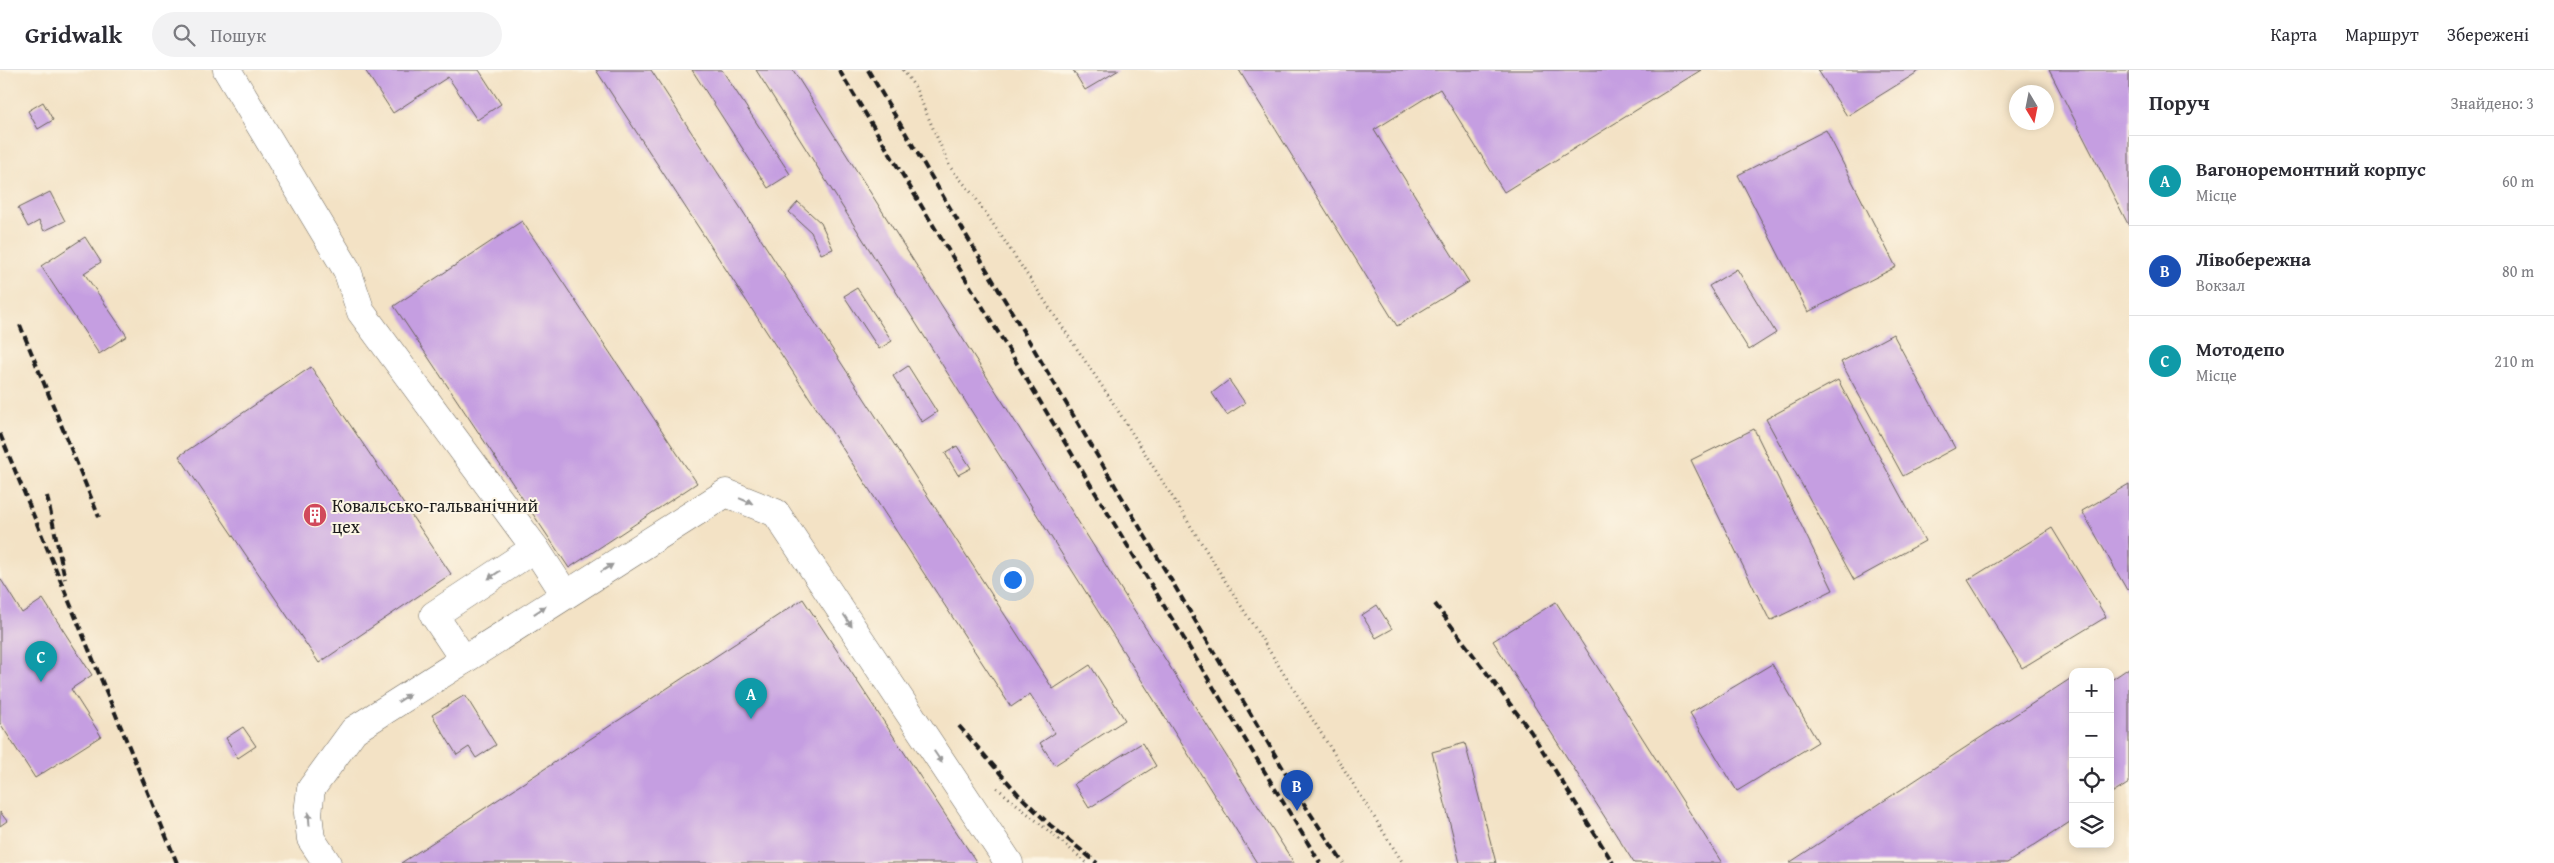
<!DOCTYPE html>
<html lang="uk">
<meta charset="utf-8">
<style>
body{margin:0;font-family:"Gentium Book Plus",serif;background:#f2f2f3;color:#2b2b33}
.controls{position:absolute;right:15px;bottom:15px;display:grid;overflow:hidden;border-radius:10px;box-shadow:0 2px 8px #0003}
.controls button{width:45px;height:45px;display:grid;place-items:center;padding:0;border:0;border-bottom:1px solid #e1e1e2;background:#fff;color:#2b2b33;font:25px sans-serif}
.compass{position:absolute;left:2009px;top:15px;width:45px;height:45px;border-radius:50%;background:#fff;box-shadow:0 2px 8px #0003;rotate:170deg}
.you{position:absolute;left:1012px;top:509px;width:18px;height:18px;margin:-12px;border:4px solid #fff;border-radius:50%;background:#1a73e8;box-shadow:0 0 0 8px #1a73e833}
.badge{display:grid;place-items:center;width:32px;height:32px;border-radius:50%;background:#b45309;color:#fff;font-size:16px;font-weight:700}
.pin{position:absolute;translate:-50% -41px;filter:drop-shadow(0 1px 2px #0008)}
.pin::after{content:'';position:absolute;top:26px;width:18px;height:15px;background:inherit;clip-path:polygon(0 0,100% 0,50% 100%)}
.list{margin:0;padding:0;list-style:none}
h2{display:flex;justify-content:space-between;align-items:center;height:65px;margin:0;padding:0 20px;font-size:21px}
h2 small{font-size:16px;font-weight:400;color:#7c7c81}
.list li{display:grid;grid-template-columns:32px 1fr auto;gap:15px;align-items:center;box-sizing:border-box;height:90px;padding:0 20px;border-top:1px solid #e1e1e2}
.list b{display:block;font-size:19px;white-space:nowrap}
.list p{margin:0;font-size:16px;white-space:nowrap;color:#7c7c81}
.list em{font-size:16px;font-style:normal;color:#7c7c81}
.icon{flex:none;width:28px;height:28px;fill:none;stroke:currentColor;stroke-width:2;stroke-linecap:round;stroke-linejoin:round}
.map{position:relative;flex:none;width:2129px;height:793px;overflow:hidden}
header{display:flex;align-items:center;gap:30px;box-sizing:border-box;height:70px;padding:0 25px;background:#fff;border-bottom:1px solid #e1e1e2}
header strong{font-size:24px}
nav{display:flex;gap:28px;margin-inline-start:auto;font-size:18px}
.search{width:350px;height:45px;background:#f2f2f3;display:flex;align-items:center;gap:12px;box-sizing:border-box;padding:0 18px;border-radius:28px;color:#7c7c81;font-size:19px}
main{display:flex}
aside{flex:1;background:#fff}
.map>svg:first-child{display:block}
.building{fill:#c59ee1}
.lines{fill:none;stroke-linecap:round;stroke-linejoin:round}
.minor-casing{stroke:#676157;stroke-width:29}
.path{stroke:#676157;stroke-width:3;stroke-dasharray:1 4;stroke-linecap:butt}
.minor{stroke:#fff;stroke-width:28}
.rail{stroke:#1c1c1c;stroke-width:4;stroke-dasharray:8 4;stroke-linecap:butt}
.oneway{fill:#999}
.labels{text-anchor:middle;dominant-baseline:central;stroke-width:4;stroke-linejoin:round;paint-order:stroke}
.poi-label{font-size:18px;fill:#1c1c1c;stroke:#fcf5e5;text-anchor:start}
</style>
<header>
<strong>Gridwalk</strong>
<div class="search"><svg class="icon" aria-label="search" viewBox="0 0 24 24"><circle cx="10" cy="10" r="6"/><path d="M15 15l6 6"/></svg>Пошук</div>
<nav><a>Карта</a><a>Маршрут</a><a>Збережені</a></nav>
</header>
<main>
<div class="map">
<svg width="2129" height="793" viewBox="0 0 2129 793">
<rect width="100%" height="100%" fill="#fcf5e5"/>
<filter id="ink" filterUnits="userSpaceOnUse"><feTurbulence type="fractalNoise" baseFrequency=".02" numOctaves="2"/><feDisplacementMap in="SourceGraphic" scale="10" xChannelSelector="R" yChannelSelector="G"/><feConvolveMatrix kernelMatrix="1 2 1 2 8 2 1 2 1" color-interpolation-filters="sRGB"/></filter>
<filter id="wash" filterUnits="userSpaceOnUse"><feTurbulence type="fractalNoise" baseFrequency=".0096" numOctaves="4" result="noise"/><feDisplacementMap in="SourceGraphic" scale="20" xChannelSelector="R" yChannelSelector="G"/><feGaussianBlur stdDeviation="1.12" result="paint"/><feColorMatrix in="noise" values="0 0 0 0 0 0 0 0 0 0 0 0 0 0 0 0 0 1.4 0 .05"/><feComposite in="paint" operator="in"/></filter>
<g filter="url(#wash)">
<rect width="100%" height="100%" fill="#f3e2c5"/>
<g id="blocks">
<g class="building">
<path d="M365 0H479L501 34 477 50 448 7 393 43Z"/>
<path d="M596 0H651L1053 619 1090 595 1125 650 1055 695 1040 673 1055 663 1030 624 1011 637Z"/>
<path d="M692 0H722L790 104 768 118Z"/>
<path d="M756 0H793L1294 793H1257Z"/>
<path d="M1073 0H1119L1085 20Z"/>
<path d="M1239 0H1701L1504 122 1440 19 1374 60 1469 212 1397 256Z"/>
<path d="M1818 0H1921L1847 46Z"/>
<path d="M2049 0H2129V156Z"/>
<path d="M43 32 53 50 38 59 28 41Z"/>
<path d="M1826 60 1896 197 1808 242 1738 105Z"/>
<path d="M50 122 65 151 44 161 39 151 28 157 18 138Z"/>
<path d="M798 132 821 153 833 179 821 184 811 162 789 142Z"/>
<path d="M522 151 697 413 569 498 394 236Z"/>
<path d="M85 167 101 192 84 203 127 266 99 284 41 196Z"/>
<path d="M1737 199 1776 263 1749 280 1709 216Z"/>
<path d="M857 218 892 271 879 279 844 226Z"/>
<path d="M1893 264 1955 378 1903 406 1841 292Z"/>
<path d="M908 296 937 342 922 352 893 306Z"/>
<path d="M311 297 451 504 319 593 179 386Z"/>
<path d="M1229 310 1245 333 1227 345 1212 323Z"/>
<path d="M1838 310 1925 471 1854 510 1766 349Z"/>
<path d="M1754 359 1833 520 1770 551 1691 390Z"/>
<path d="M957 376 971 398 958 405 945 383Z"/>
<path d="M2129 414V519L2127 520 2082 441Z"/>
<path d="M2052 458 2106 547 2022 598 1968 510Z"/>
<path d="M0 508 22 543 43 529 92 605 71 619 101 666 35 708 0 653Z"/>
<path d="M803 529 977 793H401L438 769Z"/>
<path d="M1556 532 1722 793H1634L1493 571Z"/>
<path d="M1377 535 1392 559 1376 568 1362 545Z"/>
<path d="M1772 594 1818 672 1737 721 1690 643Z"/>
<path d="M2129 598V713L2110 725V611Z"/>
<path d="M2073 607V750L2007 793H1789Z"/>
<path d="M465 625 496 675 476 688 469 677 457 685 432 645Z"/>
<path d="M243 657 256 676 238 688 226 668Z"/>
<path d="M1142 673 1156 696 1089 738 1074 714Z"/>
<path d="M1465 673 1496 793H1460L1432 682Z"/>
<path d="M0 742 7 751 0 756Z"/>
</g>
</g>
</g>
<g filter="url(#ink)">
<use href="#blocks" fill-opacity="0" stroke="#676157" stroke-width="1"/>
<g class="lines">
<g class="minor-casing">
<g id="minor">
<path d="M227 0 347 200 361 242 535 478 565 524"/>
<path d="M464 590 434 545 535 478"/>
<path d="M327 793 311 769 308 743 311 719 354 660 726 423 776 443 1009 793"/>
</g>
</g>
<g class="path">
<path d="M903 0 915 17 950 97 975 127 1110 328 1403 793"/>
<path d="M997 718 1087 793"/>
</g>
<use href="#minor" class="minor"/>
<g class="rail">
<path d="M839 0 1320 793"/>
<path d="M868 0 1306 737 1343 793"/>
<path d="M20 255 99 447"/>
<path d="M0 364 177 793"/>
<path d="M47 426 65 509"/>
<path d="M1435 534 1531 662 1613 793"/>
<path d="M959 656 1019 725 1050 755 1097 793"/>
</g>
</g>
<defs><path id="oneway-solid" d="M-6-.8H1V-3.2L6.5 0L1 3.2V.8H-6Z" transform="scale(1.25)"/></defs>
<g class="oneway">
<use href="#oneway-solid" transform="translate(746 431) rotate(22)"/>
<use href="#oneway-solid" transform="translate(607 498) rotate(-32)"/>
<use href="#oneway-solid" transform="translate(494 505) rotate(146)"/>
<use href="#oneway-solid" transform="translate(540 540) rotate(-33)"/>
<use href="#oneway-solid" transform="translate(848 551) rotate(56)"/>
<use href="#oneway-solid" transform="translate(404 628) rotate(-33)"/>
<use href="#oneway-solid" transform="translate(938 687) rotate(56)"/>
<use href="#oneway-solid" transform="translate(309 749) rotate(-94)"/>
</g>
</g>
<defs>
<g id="building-disc" transform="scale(1.25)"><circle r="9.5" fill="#d1495b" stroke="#fcf5e5"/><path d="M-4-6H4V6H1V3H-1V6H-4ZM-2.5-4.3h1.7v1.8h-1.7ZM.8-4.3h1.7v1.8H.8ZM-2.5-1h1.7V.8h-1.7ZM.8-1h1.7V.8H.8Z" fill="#fff"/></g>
</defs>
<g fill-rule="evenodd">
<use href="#building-disc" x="315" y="445"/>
</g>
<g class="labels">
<g class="poi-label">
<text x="332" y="435">Ковальсько-гальванічний<tspan x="332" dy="21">цех</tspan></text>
</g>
</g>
</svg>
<div class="controls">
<button>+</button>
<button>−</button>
<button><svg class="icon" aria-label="locate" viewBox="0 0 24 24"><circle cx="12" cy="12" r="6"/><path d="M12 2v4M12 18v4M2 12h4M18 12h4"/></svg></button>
<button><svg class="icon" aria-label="layers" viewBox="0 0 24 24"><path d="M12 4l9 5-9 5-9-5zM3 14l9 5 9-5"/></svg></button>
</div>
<svg class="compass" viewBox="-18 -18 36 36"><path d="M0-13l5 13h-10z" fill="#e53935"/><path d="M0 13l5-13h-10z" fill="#7c7c81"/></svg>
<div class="you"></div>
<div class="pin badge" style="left:751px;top:649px;background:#0f9aa8">A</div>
<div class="pin badge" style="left:1297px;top:741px;background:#1a4fb4">B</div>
<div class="pin badge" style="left:41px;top:612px;background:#0f9aa8">C</div>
</div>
<aside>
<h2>Поруч<small>Знайдено: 3</small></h2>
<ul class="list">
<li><span class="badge" style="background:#0f9aa8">A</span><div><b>Вагоноремонтний корпус</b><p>Місце</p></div><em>60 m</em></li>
<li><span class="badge" style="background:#1a4fb4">B</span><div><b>Лівобережна</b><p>Вокзал</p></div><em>80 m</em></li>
<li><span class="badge" style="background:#0f9aa8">C</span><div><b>Мотодепо</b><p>Місце</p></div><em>210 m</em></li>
</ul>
</aside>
</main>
